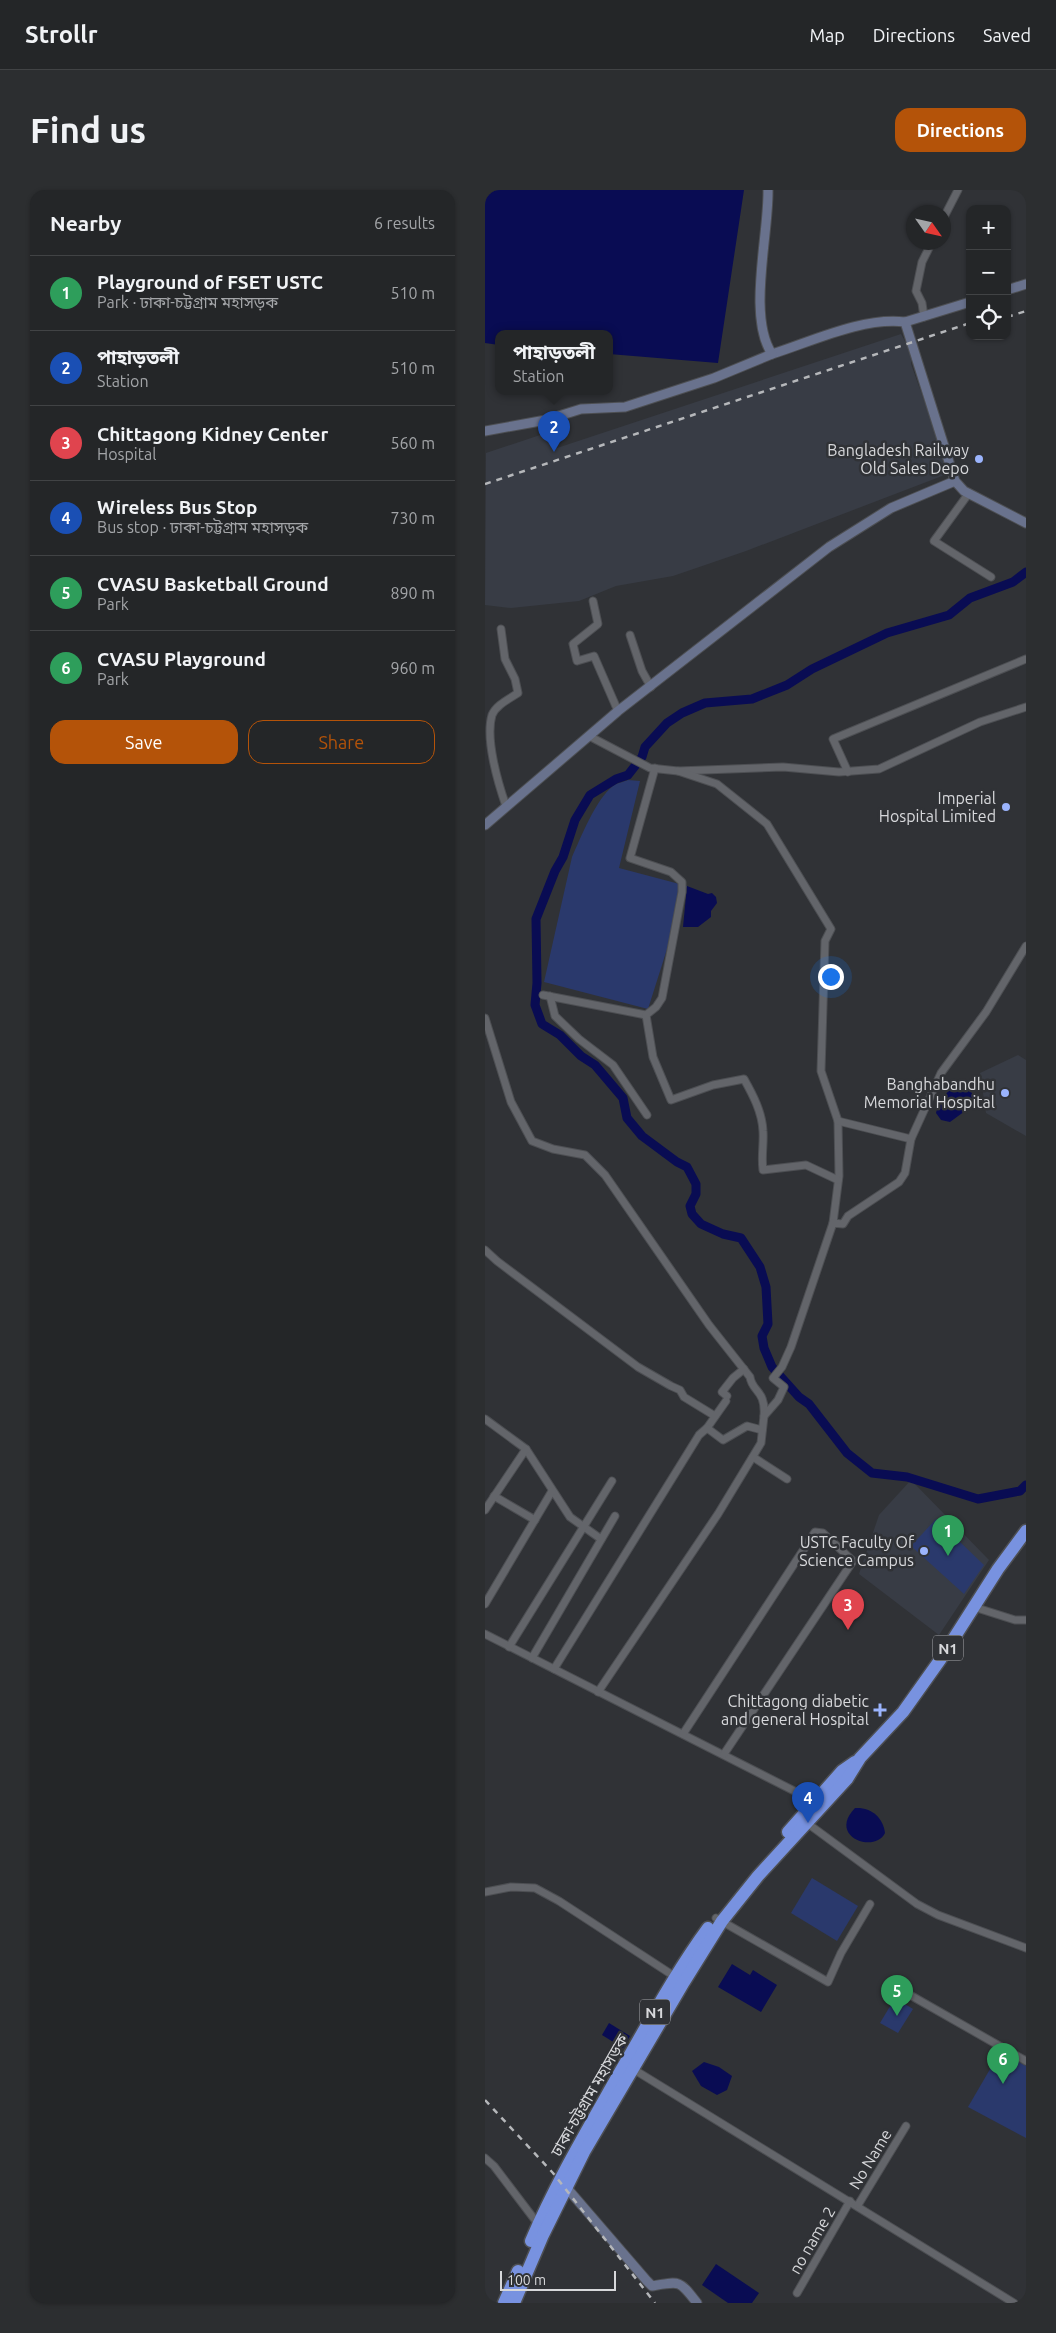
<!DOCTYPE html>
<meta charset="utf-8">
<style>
body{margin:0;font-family:Ubuntu,"Noto Sans Bengali",sans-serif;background:#2c2e30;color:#f1f3f6}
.controls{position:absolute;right:15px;top:15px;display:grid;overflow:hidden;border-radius:10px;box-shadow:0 1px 4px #0004}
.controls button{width:45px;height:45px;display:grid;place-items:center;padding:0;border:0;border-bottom:1px solid #414345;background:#242628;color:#f1f3f6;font:25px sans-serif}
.compass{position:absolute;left:421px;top:15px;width:45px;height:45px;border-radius:50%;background:#242628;box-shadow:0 1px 4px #0004;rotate:124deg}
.scale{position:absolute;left:15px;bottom:12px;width:116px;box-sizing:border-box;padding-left:5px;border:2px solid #d7d8db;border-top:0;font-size:14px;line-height:18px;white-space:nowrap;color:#d7d8db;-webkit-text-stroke:4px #303236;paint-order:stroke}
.you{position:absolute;left:345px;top:786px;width:18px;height:18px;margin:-12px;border:4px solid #fff;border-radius:50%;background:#1a73e8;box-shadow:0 0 0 8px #1a73e833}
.badge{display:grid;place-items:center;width:32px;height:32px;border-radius:50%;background:#b45309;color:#fff;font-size:16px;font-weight:700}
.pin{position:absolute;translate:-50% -41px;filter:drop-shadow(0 1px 2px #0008)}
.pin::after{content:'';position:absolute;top:26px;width:18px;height:15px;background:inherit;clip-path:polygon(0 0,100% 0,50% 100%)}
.popup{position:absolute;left:10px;top:140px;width:118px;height:65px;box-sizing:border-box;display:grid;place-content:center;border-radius:10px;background:#242628;filter:drop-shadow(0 1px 4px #0005);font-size:16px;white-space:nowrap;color:#a3a5a8}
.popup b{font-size:19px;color:#f1f3f6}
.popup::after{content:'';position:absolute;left:50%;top:100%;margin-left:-10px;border:10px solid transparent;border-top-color:#242628}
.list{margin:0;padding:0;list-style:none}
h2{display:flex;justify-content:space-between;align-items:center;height:65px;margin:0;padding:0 20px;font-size:21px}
h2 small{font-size:16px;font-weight:400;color:#a3a5a8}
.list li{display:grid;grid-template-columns:32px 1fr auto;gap:15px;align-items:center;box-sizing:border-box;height:75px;padding:0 20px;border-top:1px solid #414345}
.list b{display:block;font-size:19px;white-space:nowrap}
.list p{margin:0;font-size:16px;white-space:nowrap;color:#a3a5a8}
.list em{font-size:16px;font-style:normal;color:#a3a5a8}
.actions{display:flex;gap:10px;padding:15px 20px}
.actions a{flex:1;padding:11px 0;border:1px solid #b45309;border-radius:15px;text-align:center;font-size:18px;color:#b45309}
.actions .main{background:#b45309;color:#fff}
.icon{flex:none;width:28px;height:28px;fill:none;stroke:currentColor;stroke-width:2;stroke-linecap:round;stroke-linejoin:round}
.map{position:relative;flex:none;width:541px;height:2113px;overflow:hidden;border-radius:15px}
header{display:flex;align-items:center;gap:30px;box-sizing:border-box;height:70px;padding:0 25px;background:#242628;border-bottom:1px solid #414345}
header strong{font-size:24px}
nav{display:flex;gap:28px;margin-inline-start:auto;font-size:18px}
.intro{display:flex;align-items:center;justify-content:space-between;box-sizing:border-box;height:120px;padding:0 30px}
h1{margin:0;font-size:35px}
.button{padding:12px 22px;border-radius:15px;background:#b45309;color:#fff;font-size:18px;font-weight:700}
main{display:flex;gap:30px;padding:0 30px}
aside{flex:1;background:#242628;border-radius:15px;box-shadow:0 1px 4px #0004}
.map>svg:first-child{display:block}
.built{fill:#383c45}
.green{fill:#2a396c}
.water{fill:#090c53}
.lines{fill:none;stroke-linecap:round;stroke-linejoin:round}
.canal{stroke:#090c53;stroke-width:9}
.street-casing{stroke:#4d4f53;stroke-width:9}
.secondary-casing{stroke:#4d4f53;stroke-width:11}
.highway-casing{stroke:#4d4f53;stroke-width:15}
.street{stroke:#63656a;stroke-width:7}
.secondary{stroke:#69728d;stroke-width:9}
.highway{stroke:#7892e0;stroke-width:12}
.rail{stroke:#b5b7ba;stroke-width:2.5;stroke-dasharray:6 6;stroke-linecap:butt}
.poi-dot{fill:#9bb4fd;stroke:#303236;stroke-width:2}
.labels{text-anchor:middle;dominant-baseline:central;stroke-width:5;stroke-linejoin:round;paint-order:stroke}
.shield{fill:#303236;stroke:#a5a6aa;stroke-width:1}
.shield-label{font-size:15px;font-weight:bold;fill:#d7d8db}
.poi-label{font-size:16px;fill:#d7d8db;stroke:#303236;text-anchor:end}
.street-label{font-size:16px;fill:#d7d8db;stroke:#303236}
</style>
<header>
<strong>Strollr</strong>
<nav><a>Map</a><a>Directions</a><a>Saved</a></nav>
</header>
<div class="intro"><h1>Find us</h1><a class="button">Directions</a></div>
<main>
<aside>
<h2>Nearby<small>6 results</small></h2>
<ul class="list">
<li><span class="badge" style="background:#2e9e5b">1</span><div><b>Playground of FSET USTC</b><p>Park · ঢাকা-চট্টগ্রাম মহাসড়ক</p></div><em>510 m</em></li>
<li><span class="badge" style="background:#1a4fb4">2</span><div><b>পাহাড়তলী</b><p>Station</p></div><em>510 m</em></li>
<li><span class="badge" style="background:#e0444e">3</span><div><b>Chittagong Kidney Center</b><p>Hospital</p></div><em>560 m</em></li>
<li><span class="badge" style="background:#1a4fb4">4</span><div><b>Wireless Bus Stop</b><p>Bus stop · ঢাকা-চট্টগ্রাম মহাসড়ক</p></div><em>730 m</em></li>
<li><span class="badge" style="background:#2e9e5b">5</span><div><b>CVASU Basketball Ground</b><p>Park</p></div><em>890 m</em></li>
<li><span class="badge" style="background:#2e9e5b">6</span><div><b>CVASU Playground</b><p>Park</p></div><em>960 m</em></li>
</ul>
<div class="actions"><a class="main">Save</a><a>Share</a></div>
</aside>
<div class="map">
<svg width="541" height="2113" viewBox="0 0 541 2113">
<rect width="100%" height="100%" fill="#303236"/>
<g class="built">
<path d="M416 144 426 162V174L465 283 261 361 188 386 131 396 94 411 26 418 0 415 1 263 64 242 72 258Z"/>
<path d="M533 865 541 870V946L501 923 495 883Z"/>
<path d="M426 1290 504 1370 454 1445 374 1384 394 1325Z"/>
</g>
<g class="green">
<path d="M143 590 155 591 134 678 202 696 163 819 59 792 87 667C96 647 111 609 128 596 132 593 139 592 143 590Z"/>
<path d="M451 1329 499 1375 479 1404 426 1356Z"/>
<path d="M327 1688 373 1716 352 1751 306 1723Z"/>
<path d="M410 1808 428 1819 413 1843 395 1833Z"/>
<path d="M515 1862 541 1876V1948L483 1917Z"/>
</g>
<g class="water">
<path d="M0 0H259L233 173 124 164V143H14V155L0 153Z"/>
<path d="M202 696 223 704 227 703 231 707 232 713 226 721V727L213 737H198Z"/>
<path d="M467 896C481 893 487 900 491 913L465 932 456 930 451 923 453 915Z"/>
<path d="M370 1618C386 1617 398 1627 400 1643 390 1664 342 1647 370 1618Z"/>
<path d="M247 1774 265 1785 268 1780 292 1795 276 1822 233 1797Z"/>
<path d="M124 1833 145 1846 138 1858 117 1845Z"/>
<path d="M219 1872 234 1877 247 1886 242 1900 232 1905 216 1896 207 1881Z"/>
<path d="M231 2074 274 2103 267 2113H243L217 2095Z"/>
</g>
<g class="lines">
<path class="canal" d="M541 382 528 392 485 408 464 425 402 443 327 479 302 495 267 509 220 513 197 523 182 533 160 557 157 567 143 585 131 589 105 605 90 630 78 667 70 681 51 729 52 793 50 815 57 834 75 845 96 866 110 875 138 908 142 928 157 946 192 972 202 977 211 994V1004L205 1016 207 1024 216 1034 238 1044 256 1048 275 1077 281 1097 283 1134 277 1146 279 1158 287 1177 314 1207 324 1214 362 1263 387 1283 422 1287 493 1309 535 1301 541 1295"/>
<g class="street-casing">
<g id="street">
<path d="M458 29 473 0"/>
<path d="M439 127 437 113 431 101 437 72 447 52"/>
<path d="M484 303 449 351 506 387"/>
<path d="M108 411 113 434 88 454 92 471 109 466 133 521"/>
<path d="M16 439 20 469 30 489 33 503C24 509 11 515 7 525 0 549 13 593 21 616"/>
<path d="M145 445 157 481 166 497"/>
<path d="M104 546 165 578 193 581 298 577 354 582 394 579 495 532 541 517"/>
<path d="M193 581 232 594 282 634 346 739 340 751 336 881 353 931 354 986 348 1033"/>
<path d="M363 582 348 549 541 469"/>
<path d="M58 805 161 825 171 817 177 808 197 702V692L186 682 145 668 170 578"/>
<path d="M65 806 70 826 94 849 128 875 162 925"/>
<path d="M161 825 168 867 186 910 228 895 259 889C268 905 277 922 278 941 279 954 276 966 278 980L321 975 353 990"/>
<path d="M0 828 26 912 47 951 68 959 100 965 120 985 224 1135 265 1187C267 1202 281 1200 279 1226"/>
<path d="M353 931 426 949"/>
<path d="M0 1060 12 1071 153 1177 186 1196 195 1200 199 1207 230 1226"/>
<path d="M242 1206 237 1202 248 1188 259 1179"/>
<path d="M0 1229 41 1259 85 1327 116 1349"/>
<path d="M222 1238 241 1211"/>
<path d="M268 1267 302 1289"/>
<path d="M9 1306 50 1330"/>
<path d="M0 1320 41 1259"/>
<path d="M0 1414 67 1301"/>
<path d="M489 1417 530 1430H541"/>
<path d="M0 1444 329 1611"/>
<path d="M24 1457 127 1291"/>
<path d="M47 1468 130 1326"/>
<path d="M69 1479 214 1245 222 1238 238 1250 262 1236 277 1240"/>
<path d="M113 1502 233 1324 276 1253 279 1226 293 1210 299 1197 288 1188 297 1177 306 1157 348 1033 358 1034 363 1026 414 992 420 983 426 949 456 883 501 822 541 756"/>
<path d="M198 1544 330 1342 338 1343 368 1371 239 1564"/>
<path d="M322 1633 432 1714 453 1725 541 1758"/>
<path d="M0 1702 26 1697 50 1698 74 1711 192 1788"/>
<path d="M231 1728 343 1792 356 1763 385 1714"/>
<path d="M425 1805 541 1871"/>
<path d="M148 1879 529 2113"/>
<path d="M0 1968 9 1976 53 2034"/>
<path d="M373 2015 421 1936"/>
<path d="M312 2103 365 2011"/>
</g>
</g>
<g class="secondary-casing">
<g id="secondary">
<path d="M283 0C284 44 262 127 287 164 328 151 377 127 420 132L470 291 479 301 541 333"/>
<path d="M522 100 541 94"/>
<path d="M420 132 485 112"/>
<path d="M0 241 61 230 96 219 140 217 229 188 287 164"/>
<path d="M0 635 133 521 344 357 406 318 470 291"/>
<path d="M81 1997 162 2091 167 2096C196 2091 194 2090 212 2113"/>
</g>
</g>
<g class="highway-casing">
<g id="highway">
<path d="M303 1642 357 1581 370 1572"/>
<path d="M46 2051C71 1992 104 1937 135 1882 163 1834 190 1783 223 1738"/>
<path d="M19 2113 33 2081"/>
<path d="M29 2113 58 2045 99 1962 199 1792 237 1731 273 1686 362 1589 375 1568 418 1522 455 1470 513 1379 541 1341"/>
</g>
</g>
<use href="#street" class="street"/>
<use href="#secondary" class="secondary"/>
<use href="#highway" class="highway"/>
<g class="rail">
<path d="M522 127 541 121"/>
<path d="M0 294 485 133"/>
<path d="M0 1910 68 1983 170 2113"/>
</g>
</g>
<g class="poi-dot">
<circle cx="494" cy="269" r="5"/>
<circle cx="521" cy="617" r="5"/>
<circle cx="520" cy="903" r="5"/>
<circle cx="439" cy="1361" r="5"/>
<path d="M392.5 1512.5h5v5h5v5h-5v5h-5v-5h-5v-5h5z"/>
</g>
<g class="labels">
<g class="shield">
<rect x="448" y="1445.5" width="30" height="25" rx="4"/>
<rect x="155" y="1809.5" width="30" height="25" rx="4"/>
</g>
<g class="shield-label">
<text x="463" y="1458">N1</text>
<text x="170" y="1822">N1</text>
</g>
<g class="poi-label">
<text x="484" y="260">Bangladesh Railway<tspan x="484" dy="18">Old Sales Depo</tspan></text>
<text x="511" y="608">Imperial<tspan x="511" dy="18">Hospital Limited</tspan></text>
<text x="510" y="894">Banghabandhu<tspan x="510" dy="18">Memorial Hospital</tspan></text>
<text x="429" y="1352">USTC Faculty Of<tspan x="429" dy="18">Science Campus</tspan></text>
<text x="384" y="1511">Chittagong diabetic<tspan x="384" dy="18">and general Hospital</tspan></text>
</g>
<g class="street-label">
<text transform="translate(104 1905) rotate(-60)">ঢাকা-চট্টগ্রাম মহাসড়ক</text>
<text transform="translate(385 1969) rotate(-59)">No Name</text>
<text transform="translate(327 2050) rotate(-60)">no name 2</text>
</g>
</g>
</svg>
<div class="controls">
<button>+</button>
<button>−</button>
<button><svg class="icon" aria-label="locate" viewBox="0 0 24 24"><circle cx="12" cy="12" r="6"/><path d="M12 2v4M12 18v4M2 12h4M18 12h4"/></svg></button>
</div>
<svg class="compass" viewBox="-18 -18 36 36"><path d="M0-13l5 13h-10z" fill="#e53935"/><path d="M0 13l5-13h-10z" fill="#a3a5a8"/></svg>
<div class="scale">100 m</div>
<div class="you"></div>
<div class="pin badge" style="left:463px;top:1366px;background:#2e9e5b">1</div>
<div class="pin badge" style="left:69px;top:262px;background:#1a4fb4">2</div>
<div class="popup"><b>পাহাড়তলী</b>Station</div>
<div class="pin badge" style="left:363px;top:1440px;background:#e0444e">3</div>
<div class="pin badge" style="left:323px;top:1633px;background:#1a4fb4">4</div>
<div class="pin badge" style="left:412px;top:1826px;background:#2e9e5b">5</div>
<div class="pin badge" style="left:518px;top:1894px;background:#2e9e5b">6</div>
</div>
</main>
